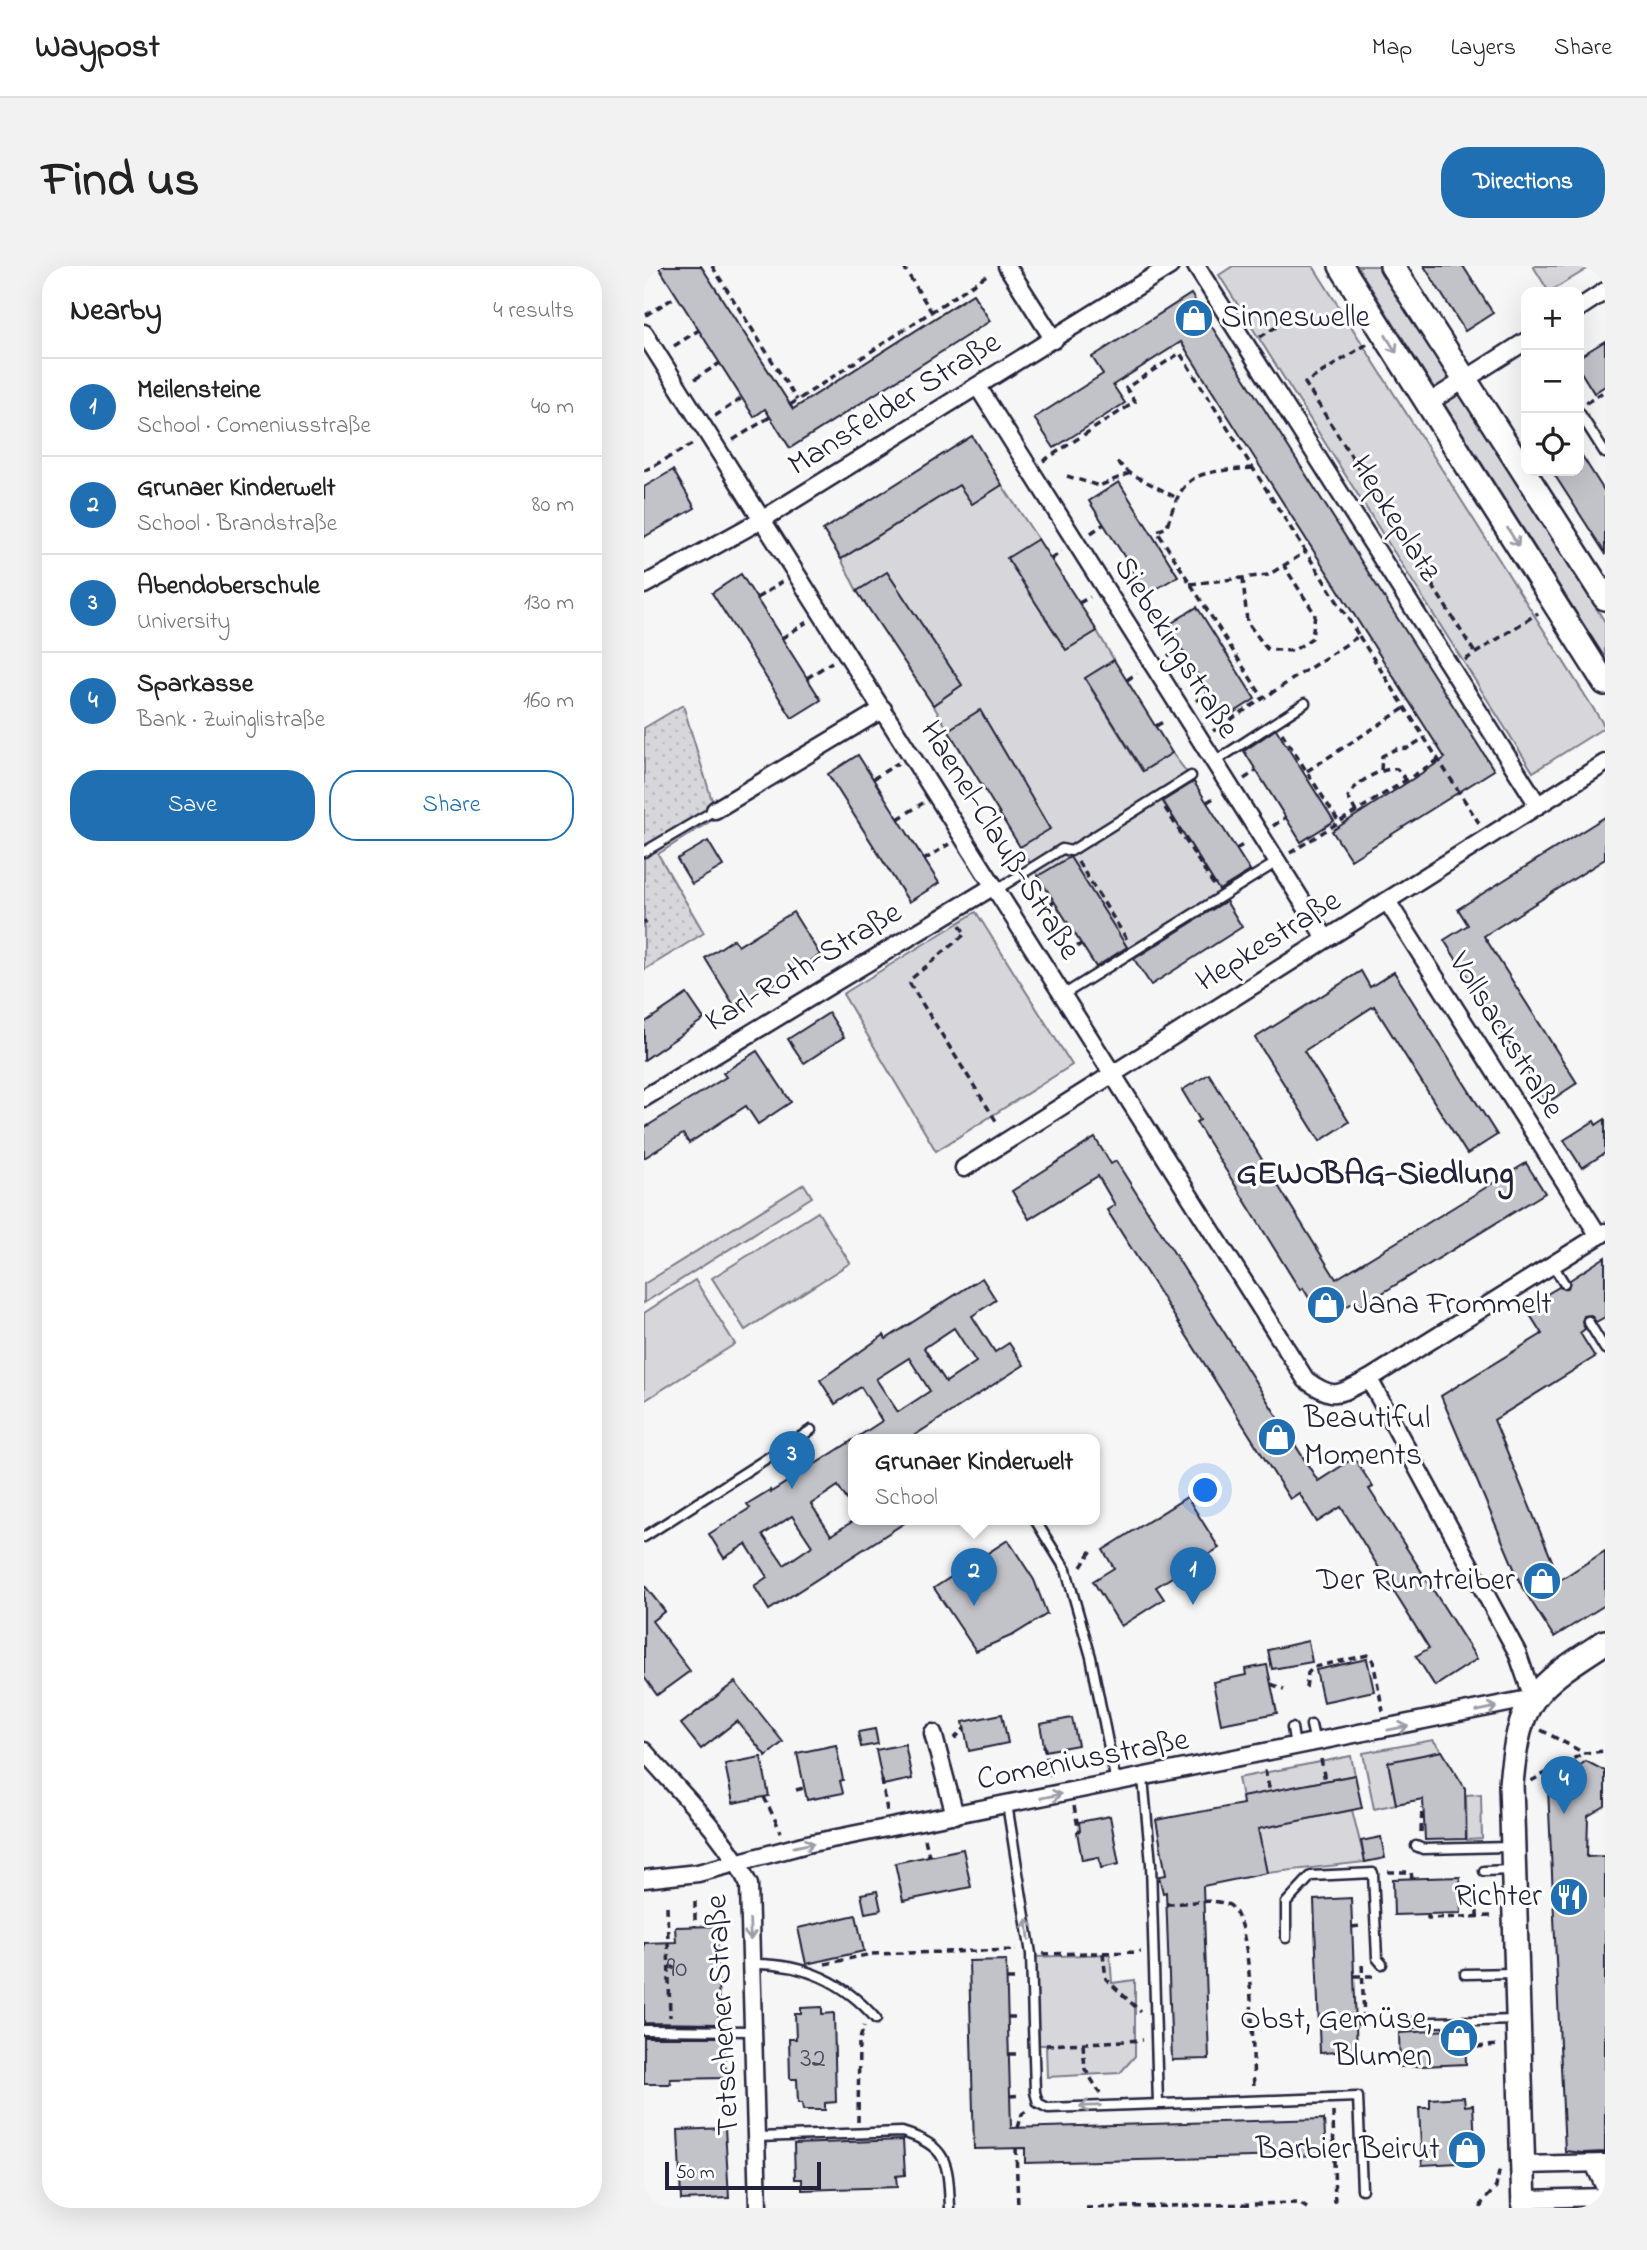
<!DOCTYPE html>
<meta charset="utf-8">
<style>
body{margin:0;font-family:"Indie Flower",sans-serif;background:#f2f2f2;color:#222}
.controls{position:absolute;right:21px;top:21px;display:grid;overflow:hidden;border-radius:14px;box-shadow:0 7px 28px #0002}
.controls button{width:63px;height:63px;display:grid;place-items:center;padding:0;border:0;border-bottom:2px solid #e0e0e0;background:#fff;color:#222;font:35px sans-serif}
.scale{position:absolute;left:21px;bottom:18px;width:156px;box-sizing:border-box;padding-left:7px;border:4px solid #22223b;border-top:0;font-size:19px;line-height:24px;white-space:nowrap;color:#22223b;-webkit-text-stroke:5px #fff;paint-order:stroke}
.you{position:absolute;left:562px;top:1225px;width:24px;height:24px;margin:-18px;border:5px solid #fff;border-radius:50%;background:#1a73e8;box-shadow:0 0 0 10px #1a73e833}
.badge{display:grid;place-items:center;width:46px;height:46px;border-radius:50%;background:#1f6fb2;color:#fff;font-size:23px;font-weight:700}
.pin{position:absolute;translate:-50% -58px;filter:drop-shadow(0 2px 4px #0008)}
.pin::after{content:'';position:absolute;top:37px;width:24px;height:21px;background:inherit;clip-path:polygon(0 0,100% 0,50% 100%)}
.popup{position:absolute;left:204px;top:1168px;width:252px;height:91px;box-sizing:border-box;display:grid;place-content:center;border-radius:14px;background:#fff;filter:drop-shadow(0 2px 5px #0005);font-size:23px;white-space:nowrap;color:#767676}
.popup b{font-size:26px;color:#222}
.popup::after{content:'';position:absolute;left:50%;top:100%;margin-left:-14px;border:14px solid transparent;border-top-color:#fff}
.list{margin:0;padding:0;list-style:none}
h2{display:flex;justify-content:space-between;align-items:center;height:91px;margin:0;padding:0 28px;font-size:30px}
h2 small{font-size:23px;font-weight:400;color:#767676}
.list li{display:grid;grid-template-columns:46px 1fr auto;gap:21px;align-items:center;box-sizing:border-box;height:98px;padding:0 28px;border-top:2px solid #e0e0e0}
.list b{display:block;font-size:26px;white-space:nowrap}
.list p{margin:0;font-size:23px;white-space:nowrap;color:#767676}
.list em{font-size:23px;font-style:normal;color:#767676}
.actions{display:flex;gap:14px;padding:21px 28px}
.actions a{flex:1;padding:16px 0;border:2px solid #1f6fb2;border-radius:28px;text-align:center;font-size:24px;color:#1f6fb2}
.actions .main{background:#1f6fb2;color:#fff}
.icon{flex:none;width:38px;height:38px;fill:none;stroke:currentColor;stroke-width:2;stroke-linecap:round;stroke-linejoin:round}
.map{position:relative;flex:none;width:961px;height:1942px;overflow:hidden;border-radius:28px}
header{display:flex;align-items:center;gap:42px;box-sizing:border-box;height:98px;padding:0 35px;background:#fff;border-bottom:2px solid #e0e0e0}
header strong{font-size:33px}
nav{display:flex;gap:38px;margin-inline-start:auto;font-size:24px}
.intro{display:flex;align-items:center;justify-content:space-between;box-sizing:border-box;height:168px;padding:0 42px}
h1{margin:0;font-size:49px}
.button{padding:18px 32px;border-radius:28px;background:#1f6fb2;color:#fff;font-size:24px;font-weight:700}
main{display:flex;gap:42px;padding:0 42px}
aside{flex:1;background:#fff;border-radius:28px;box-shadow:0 7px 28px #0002}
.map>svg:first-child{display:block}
.green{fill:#d7d7db;stroke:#7c7c8b;stroke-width:2}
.garden{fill:url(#garden-dots);stroke:#7c7c8b;stroke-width:2}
.building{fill:#c2c2c9;stroke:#22223b;stroke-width:2;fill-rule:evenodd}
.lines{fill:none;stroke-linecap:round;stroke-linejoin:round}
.lane-casing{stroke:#22223b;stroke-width:13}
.street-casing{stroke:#22223b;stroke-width:21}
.secondary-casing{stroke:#22223b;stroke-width:28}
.path{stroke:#22223b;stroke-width:3.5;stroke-dasharray:7 5;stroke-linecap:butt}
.lane{stroke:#fff;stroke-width:8}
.street{stroke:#fff;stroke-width:16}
.secondary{stroke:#fff;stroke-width:23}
.oneway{stroke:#9c9ca7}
.labels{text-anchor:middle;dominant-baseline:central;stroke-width:6;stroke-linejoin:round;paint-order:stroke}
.number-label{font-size:28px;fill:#4a4a5e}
.poi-label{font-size:32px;fill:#22223b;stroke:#fff;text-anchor:end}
.street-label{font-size:32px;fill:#22223b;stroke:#fff}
.neighbourhood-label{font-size:33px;font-weight:bold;fill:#22223b;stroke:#fff}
</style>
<header>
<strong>Waypost</strong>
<nav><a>Map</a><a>Layers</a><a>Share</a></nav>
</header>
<div class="intro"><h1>Find us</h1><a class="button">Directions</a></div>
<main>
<aside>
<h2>Nearby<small>4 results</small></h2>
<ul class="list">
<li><span class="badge">1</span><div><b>Meilensteine</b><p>School · Comeniusstraße</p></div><em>40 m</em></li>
<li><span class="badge">2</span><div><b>Grunaer Kinderwelt</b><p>School · Brandstraße</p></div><em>80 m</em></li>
<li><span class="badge">3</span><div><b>Abendoberschule</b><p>University</p></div><em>130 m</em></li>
<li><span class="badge">4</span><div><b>Sparkasse</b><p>Bank · Zwinglistraße</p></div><em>160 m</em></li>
</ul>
<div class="actions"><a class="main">Save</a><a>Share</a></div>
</aside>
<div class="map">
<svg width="961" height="1942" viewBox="0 0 961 1942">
<defs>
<pattern id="garden-dots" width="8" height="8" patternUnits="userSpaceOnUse" patternTransform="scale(1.75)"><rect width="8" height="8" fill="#d7d7db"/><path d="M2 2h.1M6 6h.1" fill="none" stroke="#b8b8bd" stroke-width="1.8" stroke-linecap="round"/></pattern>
</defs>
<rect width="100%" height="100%" fill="#f6f6f7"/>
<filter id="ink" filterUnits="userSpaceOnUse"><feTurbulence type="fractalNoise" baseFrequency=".0143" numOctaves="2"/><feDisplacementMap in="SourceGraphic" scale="14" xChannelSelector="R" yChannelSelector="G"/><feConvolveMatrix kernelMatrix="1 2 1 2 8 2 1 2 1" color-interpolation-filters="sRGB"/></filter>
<g filter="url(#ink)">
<g class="green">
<path d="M589 0H669L961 461 889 506 575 9Z"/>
<path d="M713 0H736L961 356V392Z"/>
<path d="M889 0H948L905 26Z"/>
<path d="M315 219 328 238 358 219 394 273 364 293 422 384 453 365 470 394 441 413 498 505 528 487 548 513 517 533 581 633 489 691 425 591 394 610 376 581 405 563 336 445 304 464 289 439 318 419 243 306 213 325 197 293Z"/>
<path d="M332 646 428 799 292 885 199 728Z"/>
<path d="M160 918 168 931 0 1037V1018Z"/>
<path d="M174 946 206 997 101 1064 68 1012Z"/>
<path d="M51 1014 91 1078 0 1135V1047Z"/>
<path d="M789 1474 798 1485 744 1496 752 1538 730 1543 719 1487Z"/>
<path d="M707 1490 711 1509 598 1531 594 1512Z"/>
<path d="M837 1528 838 1573 823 1574 822 1529Z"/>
<path d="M708 1544 721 1596 623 1607 613 1563Z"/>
<path d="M466 1688 468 1717 491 1714V1790L476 1807 403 1811 402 1779H395L391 1691Z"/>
</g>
<path class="garden" d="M39 439 73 551 14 588 60 667 0 704V462Z"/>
<g class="building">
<path d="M14 0H57L149 143 329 28 346 55 146 182 121 143 110 151Z"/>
<path d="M780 0H819L849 47 821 65Z"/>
<path d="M547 28 850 504 707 594 688 565 801 492 537 76 469 119 481 137 410 182 390 152 459 108 448 91Z"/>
<path d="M961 75V120L950 127 935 103V91Z"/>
<path d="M328 170 358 219 328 238 315 219 197 293 179 264Z"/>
<path d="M935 185 961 226V287L908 205H935Z"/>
<path d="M29 204 51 242 0 271V221Z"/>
<path d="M475 216 534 310 504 328 445 235Z"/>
<path d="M394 273 453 365 422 384 363 292Z"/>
<path d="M243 306 318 419 289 439 213 325Z"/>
<path d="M97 308 177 434 148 452 68 327Z"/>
<path d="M553 341 611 433 581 452 523 360Z"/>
<path d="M470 394 528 487 499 505 441 412Z"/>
<path d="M336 444 406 563 376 581 304 464Z"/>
<path d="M632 463 690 555 657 576 600 485Z"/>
<path d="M214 489 295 617 265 636 184 508Z"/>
<path d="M550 516 606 605 575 624 519 535Z"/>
<path d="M961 551V593L840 670 933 817 903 837 800 674 824 659 814 643Z"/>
<path d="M64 575 79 600 48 618 33 593Z"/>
<path d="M426 591 483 681 452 701 394 610Z"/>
<path d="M582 635 598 661 507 719 490 693Z"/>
<path d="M149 646 176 689 91 741 61 692 90 673 94 680Z"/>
<path d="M717 705 726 721 750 706 853 869 823 888 730 740 660 785 705 856 676 875 611 772Z"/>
<path d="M43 728 60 753 0 794V757Z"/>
<path d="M185 747 200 771 160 797 144 773Z"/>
<path d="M113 785 147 836 114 858 102 840 45 877 39 868 0 892V862L82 811 79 807Z"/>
<path d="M565 808 692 1013 882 897 901 927 714 1042 710 1036 679 1055 659 1022 656 1024 552 856 556 854 538 824Z"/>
<path d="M961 853V887L938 902 920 874 950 855 952 859Z"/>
<path d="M451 872 467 898 472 895 674 1215 710 1192 729 1221 725 1223 833 1393 791 1420 772 1390 785 1382 697 1241 673 1256 655 1227 646 1233 463 944 471 939 454 910 385 953 368 925Z"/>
<path d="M961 991V1051L952 1056 947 1049 940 1050 938 1056 941 1063 936 1067 951 1091 850 1154 916 1314 961 1285V1339L910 1371 878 1321 797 1130 898 1068 881 1041 915 1021 924 1022 926 1014Z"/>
<path d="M338 1012 352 1034 328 1050 351 1086 365 1077 380 1099 263 1174H209L238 1155 217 1121 191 1138 176 1114 240 1069 242 1073ZM310 1062 332 1096 302 1116 280 1082ZM265 1092 286 1125 254 1146 232 1113Z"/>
<path d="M209 1174V1243L194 1220 167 1238 187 1269 211 1254H265L125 1344 110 1320 123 1311 102 1278 80 1292 65 1268 106 1242 103 1238 126 1224 127 1226ZM148 1250 168 1280 140 1299 119 1269Z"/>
<path d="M543 1231 575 1282 512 1321 520 1333 477 1360 449 1315 470 1302 459 1284Z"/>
<path d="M364 1274 390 1314 403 1348 369 1369 332 1385 290 1322Z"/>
<path d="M0 1319 21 1345 8 1355 46 1405 13 1429 0 1411Z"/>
<path d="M664 1375 668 1396 628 1403 624 1384Z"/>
<path d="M723 1393 730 1425 679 1436 672 1404Z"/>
<path d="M623 1399 633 1447 577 1458 569 1416 602 1409 601 1403Z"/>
<path d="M91 1416 139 1476 122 1490 93 1455 57 1483 37 1458Z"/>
<path d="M358 1448 364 1477 325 1485 319 1456Z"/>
<path d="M428 1452 434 1479 401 1485 396 1458Z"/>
<path d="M231 1463 234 1478 217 1481 214 1466Z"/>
<path d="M261 1478 268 1513 239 1519 232 1484Z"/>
<path d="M192 1479 199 1514 196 1515 199 1527 163 1534 153 1487Z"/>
<path d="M798 1485 821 1522 822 1573 781 1574 779 1533 752 1538 744 1496Z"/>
<path d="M117 1491 125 1530 89 1537 81 1498Z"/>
<path d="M942 1495 961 1505V1540L944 1550 943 1591 961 1590V1886L939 1887 921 1885 904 1523Z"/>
<path d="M711 1509 718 1542 614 1563 623 1607 559 1620 565 1793 528 1794 522 1626 519 1627 515 1610 522 1609 512 1554 599 1538 598 1531Z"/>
<path d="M466 1550 475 1598 457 1602 455 1591 438 1594 433 1566 436 1565 435 1556Z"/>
<path d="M737 1571 741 1592 721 1596 717 1575Z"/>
<path d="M319 1583 327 1621 259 1635 251 1597Z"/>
<path d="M816 1611 817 1647 750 1649 749 1613Z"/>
<path d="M233 1625 237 1644 221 1647 217 1628Z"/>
<path d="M707 1632 713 1785 676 1787 670 1634Z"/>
<path d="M212 1649 220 1685 162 1698 154 1662Z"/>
<path d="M73 1660 75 1758 0 1757V1677L32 1676 31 1661Z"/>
<path d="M362 1694 367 1862 680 1853 682 1889 381 1897V1882L330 1883 325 1695Z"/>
<path d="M178 1741V1748L190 1747 192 1836 181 1837V1844H159L158 1837H154L153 1813H146L145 1773H152L151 1748H157V1742Z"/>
<path d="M821 1763 822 1798 756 1801 755 1767Z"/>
<path d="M0 1771H76V1776H81L82 1812 26 1813 27 1818H0Z"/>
<path d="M820 1831 821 1840 829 1839 832 1896 778 1899 775 1842H786V1833Z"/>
<path d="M81 1862 85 1932 37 1934 34 1864Z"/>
<path d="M259 1874 261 1909 252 1910 253 1921 158 1924V1913H151L150 1878Z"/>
</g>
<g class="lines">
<g class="lane-casing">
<g id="lane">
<path d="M935 146 961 187"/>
<path d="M570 496 661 437"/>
<path d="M0 586 71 544"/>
<path d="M352 624 418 583 427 585 547 510"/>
<path d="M419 729 633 596"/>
<path d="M909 999 920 1017"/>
<path d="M944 1055 961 1083"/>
<path d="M393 1257 422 1304 447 1391 472 1517"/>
<path d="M0 1271 167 1164"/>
<path d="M667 1459 671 1477"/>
<path d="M648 1462 651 1480"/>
<path d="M499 1512 507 1598 514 1838"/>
<path d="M363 1538 387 1688 391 1826 394 1837 404 1842 714 1831 718 1923"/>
<path d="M772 1580 779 1583 866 1581"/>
<path d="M840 1605 867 1604"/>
<path d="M642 1672V1637L667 1610 729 1607 733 1692 738 1698"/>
<path d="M107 1698C158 1697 199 1714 232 1753"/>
<path d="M821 1708 870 1707"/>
<path d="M750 1757 873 1754"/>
<path d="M0 1764 109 1765"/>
<path d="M114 1871 258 1866C305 1880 304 1898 306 1942"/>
</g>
</g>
<g class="street-casing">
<g id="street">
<path d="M363 0 410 74"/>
<path d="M552 0 894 539"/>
<path d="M935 42 961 25"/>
<path d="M0 67 662 1114C691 1135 695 1128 725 1113L961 966"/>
<path d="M334 121 682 673"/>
<path d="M784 137 882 75"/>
<path d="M0 319 119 253 526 0"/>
<path d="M71 544 239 443"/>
<path d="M743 635 955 970"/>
<path d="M0 832 350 620"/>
<path d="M320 902 961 497"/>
<path d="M289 1467 311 1549"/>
<path d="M0 1485C36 1527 81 1568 105 1619L114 1942"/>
<path d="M0 1613 54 1607 163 1578 889 1432 873 1386 725 1113"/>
<path d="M950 1898 961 1922"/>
<path d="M880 1899 961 1897"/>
<path d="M881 1933 961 1931"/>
</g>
</g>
<g class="secondary-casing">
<g id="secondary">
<path d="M697 0 961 417"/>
<path d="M748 0 961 332"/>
<path d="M880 1942 867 1518C875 1431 890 1422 961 1376"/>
</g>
</g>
<g class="path">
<path d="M68 0 153 134"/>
<path d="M259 0 287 45"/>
<path d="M0 3 4 0"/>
<path d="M2 49 33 30"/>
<path d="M616 71 640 56"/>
<path d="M723 78 661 117 831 387"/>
<path d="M30 80 55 64"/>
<path d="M51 113 76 97"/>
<path d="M942 137 961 125"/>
<path d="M146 139 346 7"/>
<path d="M71 150 98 132"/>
<path d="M89 174 126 151"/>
<path d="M399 195 491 136 482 122 536 87 715 370 569 465"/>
<path d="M473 196 486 207 531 231"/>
<path d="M609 202C554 207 539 203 523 261L513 265 619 432"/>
<path d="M0 205 49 178"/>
<path d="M423 210 455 220 486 207"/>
<path d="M447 267 460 258"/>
<path d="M407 293 417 286"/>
<path d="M476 312 489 304"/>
<path d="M599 312 603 356 623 383 649 385 668 372 671 348 640 300"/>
<path d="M546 318 624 309 662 286"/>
<path d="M113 332 138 316"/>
<path d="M435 337 446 331"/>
<path d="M715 370 835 557"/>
<path d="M138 372 163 356"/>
<path d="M524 390 537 381"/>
<path d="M821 394 894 347"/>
<path d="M163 412 188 396"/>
<path d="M483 414 493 407"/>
<path d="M552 435 565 426"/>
<path d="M512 460 522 454"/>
<path d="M638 467 695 556"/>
<path d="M737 504 738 490 752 483 764 482 780 472"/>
<path d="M663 505 761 442"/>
<path d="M229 513 254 497"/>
<path d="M600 513 612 505"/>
<path d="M563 536 573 530"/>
<path d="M521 542 571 621"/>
<path d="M712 546 704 531C711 516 738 501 753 503L762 514"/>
<path d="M254 553 279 537"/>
<path d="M629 560 642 551"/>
<path d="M592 583 602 577"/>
<path d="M646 587 794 494"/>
<path d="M280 594 305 578"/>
<path d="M434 596 484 675"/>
<path d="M397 645 410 636"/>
<path d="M0 654 2 658"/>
<path d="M316 659 321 668 267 713 266 718 354 858"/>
<path d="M423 687 437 678"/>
<path d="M437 1301 448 1284"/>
<path d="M627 1418 640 1423"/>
<path d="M662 1422 664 1407 670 1401 724 1389 729 1395 739 1445"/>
<path d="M897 1464 940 1487 961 1485"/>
<path d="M310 1473 321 1462"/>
<path d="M400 1479 406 1511"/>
<path d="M677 1493 681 1515"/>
<path d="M621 1504 626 1526"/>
<path d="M238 1514 243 1545"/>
<path d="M887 1515 940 1487"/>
<path d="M152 1524 160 1522"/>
<path d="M120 1531 137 1566"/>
<path d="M430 1540 435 1566"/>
<path d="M777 1566 778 1541"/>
<path d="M281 1573 285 1590"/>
<path d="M744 1606H767L768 1612"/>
<path d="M51 1635V1660"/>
<path d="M817 1637H833V1650"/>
<path d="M523 1638C540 1638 566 1632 583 1638 611 1646 608 1792 610 1822"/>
<path d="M23 1640 26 1751"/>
<path d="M784 1648V1652L851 1650"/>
<path d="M708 1661 716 1660V1663"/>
<path d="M459 1687 462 1713 497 1746"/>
<path d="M399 1688 497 1686"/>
<path d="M181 1698 227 1688 372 1684"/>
<path d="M25 1700 33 1703"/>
<path d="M710 1710H731"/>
<path d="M363 1713H374"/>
<path d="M364 1751H376"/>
<path d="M712 1758H720L718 1695"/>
<path d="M439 1778 441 1803 456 1827"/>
<path d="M402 1779 499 1774"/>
<path d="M821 1782 854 1779"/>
<path d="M365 1788H377"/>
<path d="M366 1830 378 1829"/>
<path d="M689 1846 691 1942"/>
<path d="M214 1856 215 1776 220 1760"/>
<path d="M374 1862 378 1848 384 1844"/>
<path d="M372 1882 374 1942"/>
<path d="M442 1942 655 1937 663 1942"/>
<path d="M837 1942 838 1937 852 1921 856 1901"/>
</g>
<use href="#lane" class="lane"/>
<use href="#street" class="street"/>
<use href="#secondary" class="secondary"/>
</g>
<defs><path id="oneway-shaft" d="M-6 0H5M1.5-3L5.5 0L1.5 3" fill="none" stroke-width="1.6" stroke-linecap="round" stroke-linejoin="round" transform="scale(1.75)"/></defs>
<g class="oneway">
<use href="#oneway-shaft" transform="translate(747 78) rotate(58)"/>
<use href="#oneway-shaft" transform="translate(869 271) rotate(58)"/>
<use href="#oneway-shaft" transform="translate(843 1443) rotate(-13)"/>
<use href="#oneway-shaft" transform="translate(754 1462) rotate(-11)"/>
<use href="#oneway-shaft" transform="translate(407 1530) rotate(-11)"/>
<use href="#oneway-shaft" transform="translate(160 1579) rotate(-12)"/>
<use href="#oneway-shaft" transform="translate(384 1663) rotate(-96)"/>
<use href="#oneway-shaft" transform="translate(106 1664) rotate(88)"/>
<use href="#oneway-shaft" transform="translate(446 1840) rotate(178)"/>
</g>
</g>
<defs>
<g id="shop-disc" transform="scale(2.0125)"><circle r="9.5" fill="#1f6fb2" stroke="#fff"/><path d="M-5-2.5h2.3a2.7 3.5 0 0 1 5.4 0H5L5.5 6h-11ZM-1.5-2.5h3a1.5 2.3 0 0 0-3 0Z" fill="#fff"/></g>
<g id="restaurant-disc" transform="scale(2.0125)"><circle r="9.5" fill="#1f6fb2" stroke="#fff"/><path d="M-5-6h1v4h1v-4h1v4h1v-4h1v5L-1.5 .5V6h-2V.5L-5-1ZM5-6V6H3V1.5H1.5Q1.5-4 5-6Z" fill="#fff"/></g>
</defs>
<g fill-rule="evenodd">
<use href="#shop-disc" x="550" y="52"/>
<use href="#shop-disc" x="682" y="1039"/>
<use href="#shop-disc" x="633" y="1171"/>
<use href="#shop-disc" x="898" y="1315"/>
<use href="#restaurant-disc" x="925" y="1631"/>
<use href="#shop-disc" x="815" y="1772"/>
<use href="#shop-disc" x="823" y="1884"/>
</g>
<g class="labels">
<g class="number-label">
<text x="33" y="1703">90</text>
<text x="169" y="1793">32</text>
</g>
<g class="poi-label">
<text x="577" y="52" text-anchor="start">Sinneswelle</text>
<text x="709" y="1039" text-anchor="start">Jana Frommelt</text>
<text x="660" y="1153" text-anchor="start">Beautiful<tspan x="660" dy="37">Moments</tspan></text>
<text x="871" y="1315">Der Rumtreiber</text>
<text x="898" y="1631">Richter</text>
<text x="788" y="1754">Obst, Gemüse,<tspan x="788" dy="37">Blumen</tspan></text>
<text x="796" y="1884">Barbier Beirut</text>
</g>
<g class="street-label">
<text transform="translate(251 139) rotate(-32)">Mansfelder Straße</text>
<text transform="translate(750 253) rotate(58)">Hepkeplatz</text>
<text transform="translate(531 382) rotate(58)">Siebekingstraße</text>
<text transform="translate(355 575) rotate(58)">Haenel-Clauß-Straße</text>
<text transform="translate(625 676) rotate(-32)">Hepkestraße</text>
<text transform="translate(160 702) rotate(-31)">Karl-Roth-Straße</text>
<text transform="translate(861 770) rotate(58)">Vollsackstraße</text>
<text transform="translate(439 1495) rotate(-11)">Comeniusstraße</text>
<text transform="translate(80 1749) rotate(-93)">Tetschener Straße</text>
</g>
<g class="neighbourhood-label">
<text x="731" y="909">GEWOBAG-Siedlung</text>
</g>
</g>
</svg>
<div class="controls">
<button>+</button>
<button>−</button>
<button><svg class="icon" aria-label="locate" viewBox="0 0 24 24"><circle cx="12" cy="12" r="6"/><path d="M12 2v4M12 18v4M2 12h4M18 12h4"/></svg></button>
</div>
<div class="scale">50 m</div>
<div class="you"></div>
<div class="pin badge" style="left:549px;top:1339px">1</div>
<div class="pin badge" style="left:330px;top:1340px">2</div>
<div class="popup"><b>Grunaer Kinderwelt</b>School</div>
<div class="pin badge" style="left:148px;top:1223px">3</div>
<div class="pin badge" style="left:920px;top:1548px">4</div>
</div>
</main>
